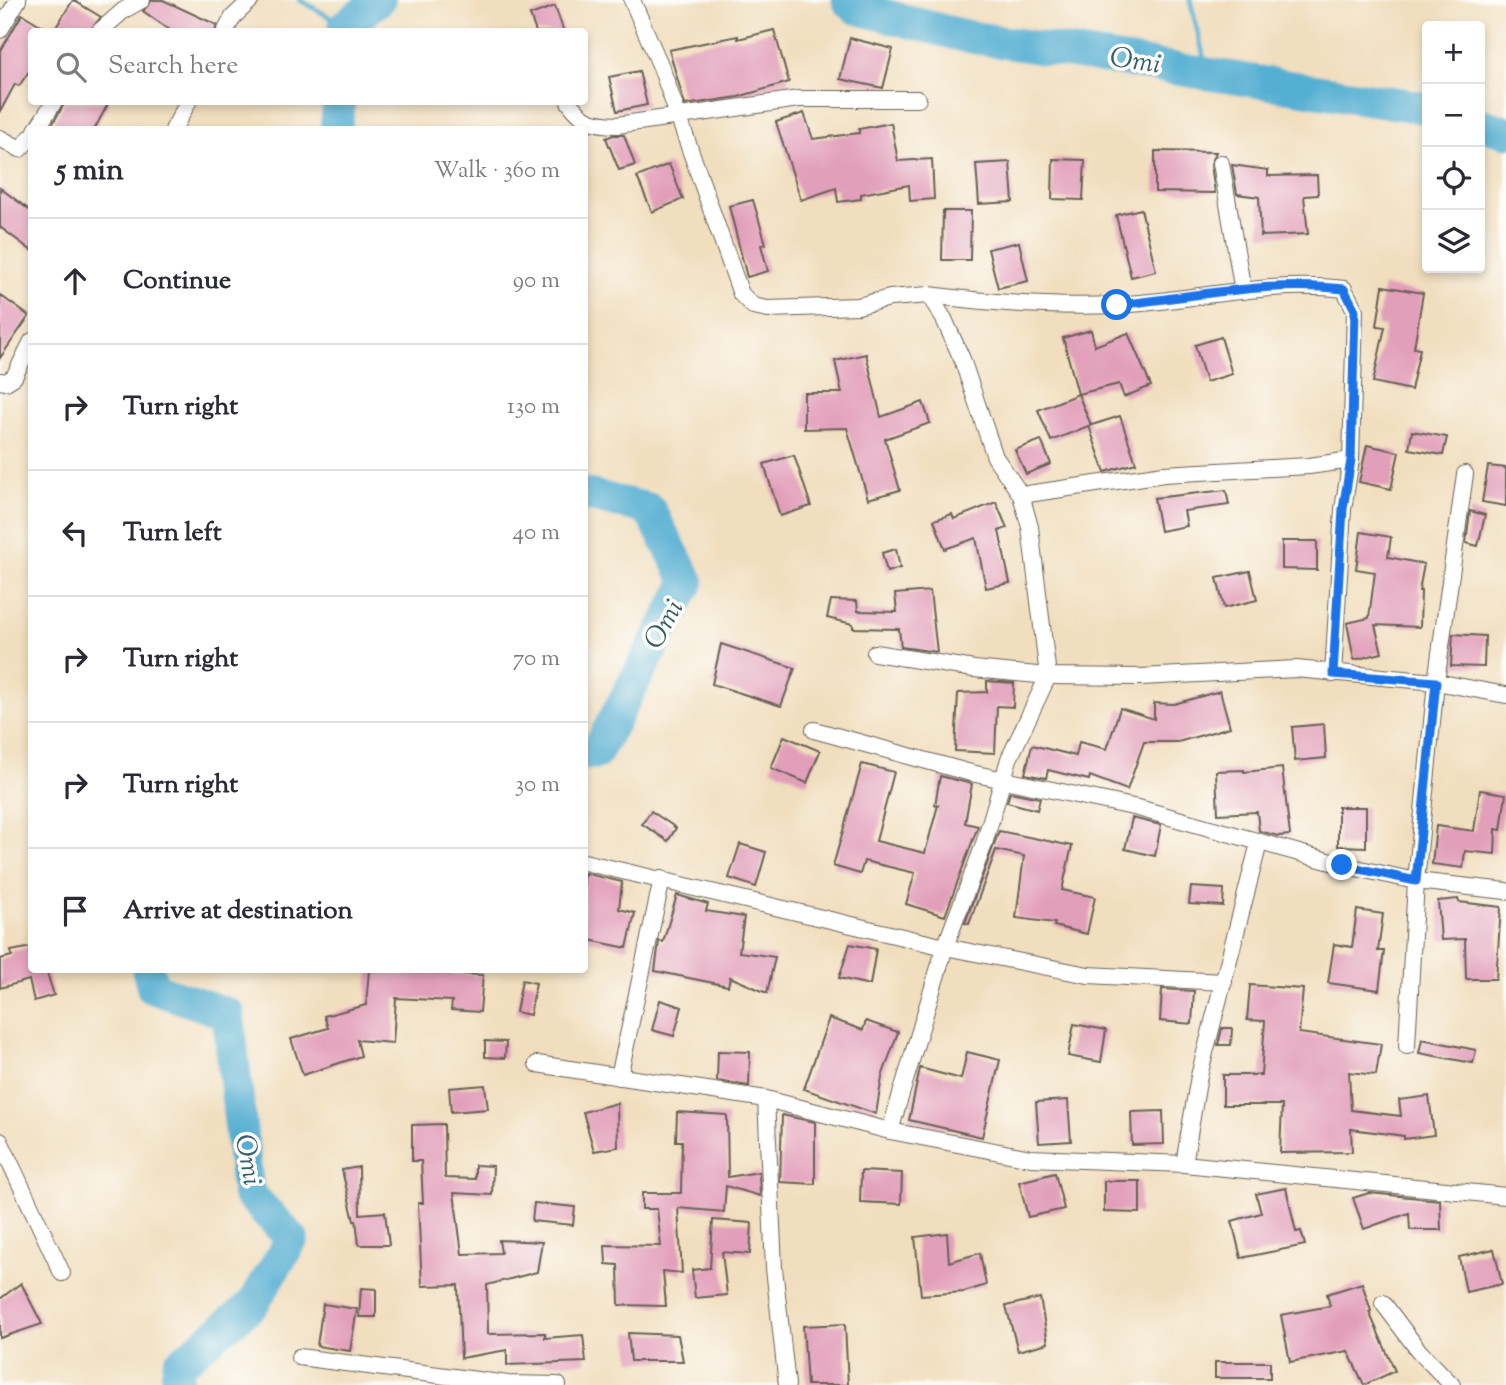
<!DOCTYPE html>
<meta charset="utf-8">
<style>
body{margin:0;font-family:"Sorts Mill Goudy",serif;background:#f7f7f7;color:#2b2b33}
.controls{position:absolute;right:21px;top:21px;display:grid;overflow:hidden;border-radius:7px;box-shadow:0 4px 10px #0003}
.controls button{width:63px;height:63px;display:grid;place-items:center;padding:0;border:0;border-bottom:2px solid #e1e1e2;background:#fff;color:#2b2b33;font:35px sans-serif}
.stop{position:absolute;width:21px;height:21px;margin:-16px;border:5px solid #1a73e8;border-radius:50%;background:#fff}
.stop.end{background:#1a73e8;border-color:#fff;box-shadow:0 2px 7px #0008}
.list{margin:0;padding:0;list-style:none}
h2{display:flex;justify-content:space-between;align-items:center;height:91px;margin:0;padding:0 28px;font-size:30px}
h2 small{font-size:23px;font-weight:400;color:#7c7c81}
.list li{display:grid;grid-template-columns:46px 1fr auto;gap:21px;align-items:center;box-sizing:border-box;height:126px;padding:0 28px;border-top:2px solid #e1e1e2}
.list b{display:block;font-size:26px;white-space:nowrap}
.list em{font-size:23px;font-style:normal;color:#7c7c81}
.icon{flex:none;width:38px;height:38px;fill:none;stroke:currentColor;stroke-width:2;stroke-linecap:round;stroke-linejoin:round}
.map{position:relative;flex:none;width:1506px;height:1385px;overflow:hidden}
.search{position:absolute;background:#fff;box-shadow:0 4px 10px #0003;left:28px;top:28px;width:560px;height:77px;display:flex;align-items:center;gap:18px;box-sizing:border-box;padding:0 24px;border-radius:7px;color:#7c7c81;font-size:26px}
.panel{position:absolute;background:#fff;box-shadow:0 4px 10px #0003;left:28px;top:126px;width:560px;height:847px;border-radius:7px}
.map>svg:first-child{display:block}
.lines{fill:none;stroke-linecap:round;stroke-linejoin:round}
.stream{stroke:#54afd2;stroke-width:5}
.river{stroke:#54afd2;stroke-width:33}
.building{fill:#e29fba}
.minor-casing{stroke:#676055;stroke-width:18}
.minor{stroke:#fff;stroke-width:16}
.route{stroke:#1a73e8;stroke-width:9}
.labels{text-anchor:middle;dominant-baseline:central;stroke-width:7;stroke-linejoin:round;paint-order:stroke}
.water-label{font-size:28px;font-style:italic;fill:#355e6e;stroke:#fdfcf7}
</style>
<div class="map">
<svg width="1506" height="1385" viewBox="0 0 1506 1385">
<rect width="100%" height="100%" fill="#fdfcf7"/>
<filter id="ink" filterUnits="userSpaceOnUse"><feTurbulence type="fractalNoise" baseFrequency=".0143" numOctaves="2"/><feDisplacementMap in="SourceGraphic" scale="14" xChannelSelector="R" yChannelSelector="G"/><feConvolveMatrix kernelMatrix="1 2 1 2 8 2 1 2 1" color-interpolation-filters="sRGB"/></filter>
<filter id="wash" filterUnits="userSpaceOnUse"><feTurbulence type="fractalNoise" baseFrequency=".00686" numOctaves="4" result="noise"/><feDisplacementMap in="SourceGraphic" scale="28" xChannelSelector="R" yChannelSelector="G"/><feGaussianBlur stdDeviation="1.57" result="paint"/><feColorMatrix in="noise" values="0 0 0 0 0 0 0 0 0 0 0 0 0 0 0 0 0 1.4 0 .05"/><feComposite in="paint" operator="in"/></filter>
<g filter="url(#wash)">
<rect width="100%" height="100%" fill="#f1debe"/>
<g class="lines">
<g class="stream">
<path d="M300 0 345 26"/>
<path d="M1190 0 1208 74"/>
</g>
<g class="river">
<path d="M848 0 856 8 964 36 1427 108"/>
<path d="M345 32V26L379 0"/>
<path d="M1480 124 1506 132"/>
<path d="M336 130 339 102"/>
<path d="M584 494 649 509 688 582 596 753H584"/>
<path d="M148 970 153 988 228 1014 248 1193 292 1239 253 1304 179 1364 176 1385"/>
</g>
</g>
<g id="blocks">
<g class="building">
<path d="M73 0 101 17 89 32H53Z"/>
<path d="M152 0H163L217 25 215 32H173L143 11Z"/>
<path d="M555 6 564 32H536L530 15Z"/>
<path d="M22 14 52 32H32V67L19 86 15 84 0 112V52Z"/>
<path d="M774 30 789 82 738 97 685 105 669 50 738 36V39Z"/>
<path d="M850 38 893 49 883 88 840 79Z"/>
<path d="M639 71 647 105 617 111 609 77Z"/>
<path d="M65 102H109L94 130H49Z"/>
<path d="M804 113 813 139 859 133V129L891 123 898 161 932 159 934 199 910 201 909 185 861 194V199L838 202 836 188 801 200 776 122Z"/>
<path d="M613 135H624L635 165 619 170 606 138Z"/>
<path d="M1155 151 1216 152 1211 164 1215 193 1155 192Z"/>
<path d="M1053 159 1085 160 1083 200 1052 199Z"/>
<path d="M1010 162 1013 202 979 204 976 164Z"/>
<path d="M669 164 683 199 652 212 637 177Z"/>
<path d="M1232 165 1268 170V176L1317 175 1318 195 1304 196 1308 234 1261 236 1259 197 1237 194Z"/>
<path d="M0 188 32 212V251L0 227Z"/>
<path d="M753 200 766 244 761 245 768 271 747 277 729 206Z"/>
<path d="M1141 209 1156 271 1131 277 1116 215Z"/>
<path d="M943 211H971L970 260H942Z"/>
<path d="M1019 242 1028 281 998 288 988 249Z"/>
<path d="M1383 286 1423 293 1414 348 1420 349 1411 390 1373 382 1385 327 1377 326Z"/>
<path d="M0 295 29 316 0 358Z"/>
<path d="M1091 330 1095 346 1128 333 1151 386 1124 397 1119 384 1078 394 1063 338Z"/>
<path d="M1221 337 1232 374 1206 382 1195 345Z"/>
<path d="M866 354 881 417 923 402 930 423 885 439 900 490 868 499 847 428 804 429V393H842L835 361Z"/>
<path d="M1078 394 1091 425 1051 441 1038 410Z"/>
<path d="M1120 416 1136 463 1105 472 1089 426Z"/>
<path d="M1412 431 1447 437 1443 455 1409 449Z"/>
<path d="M1041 440 1051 464 1026 474 1015 450Z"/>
<path d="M1367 445 1399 452 1391 489 1359 482Z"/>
<path d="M794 455 811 506 780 516 764 464Z"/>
<path d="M1488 466 1506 468V506L1482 502Z"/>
<path d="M1226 490 1229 505 1184 511 1187 526 1160 531 1154 498Z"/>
<path d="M996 502 1007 528 999 531 1010 583 986 588 976 538 945 549 934 520 952 514 954 519Z"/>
<path d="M1470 511 1485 515 1478 546 1466 543Z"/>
<path d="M1361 532 1391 537 1388 557 1424 564 1419 591H1421L1420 627 1375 625 1382 653 1354 660 1347 623 1369 618 1375 572 1356 569Z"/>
<path d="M1282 541H1317V570L1282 569Z"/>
<path d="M896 549 900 568 887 572 882 553Z"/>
<path d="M1250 571 1257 600 1224 608 1217 578Z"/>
<path d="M930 591 937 652 901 647 899 629 853 628V624L827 618 831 600 857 601 858 611 897 612 895 594Z"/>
<path d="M1453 634 1485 636 1484 667 1451 666Z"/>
<path d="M721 644 795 668 781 706 712 684Z"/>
<path d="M987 681 1014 683 1013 707 997 706 995 753 955 751 958 693 987 692Z"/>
<path d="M1220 691 1230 727 1178 742H1144L1127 790 1090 776 1089 780 1048 770 1046 778 1025 774 1032 745 1076 756 1079 742 1107 749 1120 708 1154 719V703L1174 704Z"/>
<path d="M1324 724 1326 758 1295 761 1292 727Z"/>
<path d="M784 736 820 751 807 783 771 768Z"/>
<path d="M862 764 894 772 876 841 925 853 938 805H935L940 776 972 784 965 823 978 826 945 916 906 904 915 873 864 861 860 874 833 866Z"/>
<path d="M1282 768 1290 835 1278 836 1259 831 1257 812 1218 814 1216 771 1244 770V772Z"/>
<path d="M1480 790 1506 794 1501 830 1496 829 1495 854 1465 851 1463 868 1432 864 1436 826 1474 831Z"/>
<path d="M1010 792 1040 798 1037 810 1007 802Z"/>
<path d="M1338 807H1366V847L1338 846Z"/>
<path d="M651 811 676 828 668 841 642 824Z"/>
<path d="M1132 818 1161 825 1155 856 1125 849Z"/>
<path d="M999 831 1072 846 1062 890 1095 897 1087 934 1054 926 1055 923 1016 918 1024 856 996 850 969 924 965 923Z"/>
<path d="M740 844 766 852 756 887 729 878Z"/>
<path d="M584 873 622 882 619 909 635 913 627 948 584 939Z"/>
<path d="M1191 887 1224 889 1223 906 1189 904Z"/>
<path d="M677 895 708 904 706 911 744 917 739 952 775 957 767 993 730 977 728 986 655 971 659 941 663 942Z"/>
<path d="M1458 899 1459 902 1501 907 1496 979H1466L1465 939 1441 940 1438 901Z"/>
<path d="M1357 910 1383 914 1378 951H1384L1379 990 1328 983 1334 944 1352 947Z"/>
<path d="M850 944 876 949 870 985 839 978Z"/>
<path d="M32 947V970H46L54 995 34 1001 29 980 0 988V959L12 956 11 951Z"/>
<path d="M369 970 483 975 480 1012 451 1010 452 1001 396 998 393 1043 357 1040 361 1056 303 1075 291 1039 328 1028 324 1016 366 1005Z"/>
<path d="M522 980 536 983 530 1015 516 1012Z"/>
<path d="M1250 985 1303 989 1299 1033 1381 1044 1376 1075 1349 1072 1351 1110 1401 1116 1399 1100 1429 1096 1434 1135 1404 1139V1136L1351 1129 1352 1152 1280 1153 1282 1105H1223V1075H1261L1265 1021 1247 1020Z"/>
<path d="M1162 989 1194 991 1192 1024 1160 1021Z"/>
<path d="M660 1000 682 1007 674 1036 652 1030Z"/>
<path d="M829 1018 863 1030 866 1021 898 1032 882 1077 876 1114 804 1089Z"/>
<path d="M1074 1024 1106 1030 1101 1062 1068 1056Z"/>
<path d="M1222 1028H1232L1231 1045H1218Z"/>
<path d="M1422 1039 1476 1050 1473 1063 1419 1053Z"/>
<path d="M485 1041 506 1042 505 1058 485 1057Z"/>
<path d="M718 1051 750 1052 749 1086 717 1081Z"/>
<path d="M967 1052 1000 1060 982 1137 909 1120 920 1068 961 1079Z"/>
<path d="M485 1085 488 1109 451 1112 449 1088Z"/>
<path d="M1068 1100 1071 1141 1039 1143 1036 1102Z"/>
<path d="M617 1103 618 1147 594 1151 583 1112Z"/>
<path d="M1163 1111 1164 1144 1132 1145 1131 1112Z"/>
<path d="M677 1112 727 1115 728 1177 759 1172 760 1196 726 1186 724 1212 678 1208 682 1273 663 1271 666 1306 619 1305 618 1265 606 1264 605 1245 661 1246 657 1209H642V1193H681L682 1141H676Z"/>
<path d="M782 1115 815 1122V1184L780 1182Z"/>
<path d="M444 1124 445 1178 475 1179V1165L493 1166 492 1195 454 1193 462 1254 501 1253 499 1240 542 1242 537 1272 487 1285 488 1334 545 1333V1338L583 1335 586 1362 507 1365V1350L461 1358 458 1285 422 1286 418 1203H423L421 1161H412V1125Z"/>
<path d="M359 1167 360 1214 385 1212 389 1245H359L356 1220 354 1221 342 1170Z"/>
<path d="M861 1171 902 1173 901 1204 860 1202Z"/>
<path d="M1055 1173 1064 1209 1028 1217 1019 1182Z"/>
<path d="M1104 1181H1140V1213L1104 1212Z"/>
<path d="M1286 1188 1296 1232 1301 1231 1305 1245 1241 1258 1232 1221 1261 1213 1256 1194Z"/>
<path d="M1369 1193 1440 1200 1441 1230H1410L1409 1213 1364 1229 1353 1198Z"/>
<path d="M534 1203 575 1207 573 1225 532 1221Z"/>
<path d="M713 1220 752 1223 750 1254 722 1252 727 1295 695 1298 692 1270 710 1268Z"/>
<path d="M947 1233 949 1262 980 1253 986 1285 964 1292 921 1295 915 1237Z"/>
<path d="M1494 1249 1502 1284 1466 1292 1459 1257Z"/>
<path d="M21 1283 42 1324 0 1338V1299Z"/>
<path d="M1362 1283 1371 1311 1369 1312 1395 1371 1364 1385 1348 1351 1290 1362 1281 1315 1330 1306 1327 1294Z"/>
<path d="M361 1288 376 1289V1317H359Z"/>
<path d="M1040 1298 1048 1343 1018 1351 1006 1306Z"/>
<path d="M323 1304 357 1309 350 1351 317 1346Z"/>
<path d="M845 1324 848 1385H807L803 1326Z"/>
<path d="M628 1333 678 1335 683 1361H631Z"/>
<rect x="1215" y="1362" width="55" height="16"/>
</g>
</g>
</g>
<g filter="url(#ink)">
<use href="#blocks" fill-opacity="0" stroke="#676055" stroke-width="2"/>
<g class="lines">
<g class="minor-casing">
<g id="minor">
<path d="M632 0 661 67 741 294 753 306 768 309 858 306 890 298 929 295 944 319 962 359 995 457 1021 495 1030 527 1048 676 1009 759 983 847 945 947 1088 975 1224 982"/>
<path d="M0 30 18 0"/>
<path d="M99 32 124 10 142 0"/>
<path d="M225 32 233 17 251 0"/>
<path d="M569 102C583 122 593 124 617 125L799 99H918"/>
<path d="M36 130 54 102"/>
<path d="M173 130 188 102"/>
<path d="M0 138 20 149 32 136"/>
<path d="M1221 163 1243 291"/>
<path d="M929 295C992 303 1052 308 1115 305 1191 301 1268 280 1344 289L1355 310 1351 460 1343 509 1333 674"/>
<path d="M0 381 6 382 14 377 32 341"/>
<path d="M1021 495 1164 474 1309 466 1351 460"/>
<path d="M875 653 974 669 1048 676 1141 677 1296 669 1436 682 1506 695"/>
<path d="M814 730 971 773 1138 808 1342 865 1416 881 1506 891"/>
<path d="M584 862 945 947 890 1131"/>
<path d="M1407 1046 1416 881 1436 682 1465 474"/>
<path d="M537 1064 766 1099 890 1131 1031 1158 1184 1164 1506 1196"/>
<path d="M619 1077 662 879"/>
<path d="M766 1099 774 1268 787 1385"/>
<path d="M0 1141 62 1273"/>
<path d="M1184 1164 1199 1076 1259 843"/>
<path d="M1383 1303 1419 1351 1452 1385"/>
<path d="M299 1357 508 1384 558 1385"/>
</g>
</g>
<use href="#minor" class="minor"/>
</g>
</g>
<g class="lines" filter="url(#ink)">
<path class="route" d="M1117 305C1190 297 1270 280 1344 289L1355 310 1351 460 1343 509 1333 674 1436 682 1416 881 1342 865"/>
</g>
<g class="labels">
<g class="water-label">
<text transform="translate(1135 62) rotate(9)">Omi</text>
<text transform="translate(665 625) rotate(-61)">Omi</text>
<text transform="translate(247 1160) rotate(80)">Omi</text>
</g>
</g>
</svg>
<div class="controls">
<button>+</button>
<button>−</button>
<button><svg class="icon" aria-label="locate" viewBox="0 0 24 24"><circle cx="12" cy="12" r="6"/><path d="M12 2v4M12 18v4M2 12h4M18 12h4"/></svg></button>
<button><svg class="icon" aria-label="layers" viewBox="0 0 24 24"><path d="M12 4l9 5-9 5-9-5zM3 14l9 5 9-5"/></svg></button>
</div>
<div class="stop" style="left:1117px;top:305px"></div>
<div class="stop end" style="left:1342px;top:865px"></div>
<div class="search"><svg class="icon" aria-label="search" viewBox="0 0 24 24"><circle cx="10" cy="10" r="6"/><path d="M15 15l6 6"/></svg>Search here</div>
<section class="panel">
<h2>5 min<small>Walk · 360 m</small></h2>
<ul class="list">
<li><svg class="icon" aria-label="ahead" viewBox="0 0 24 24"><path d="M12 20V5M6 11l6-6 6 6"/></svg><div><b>Continue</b></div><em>90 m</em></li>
<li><svg class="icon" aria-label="right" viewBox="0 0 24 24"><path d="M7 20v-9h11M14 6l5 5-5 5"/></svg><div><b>Turn right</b></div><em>130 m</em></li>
<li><svg class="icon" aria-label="left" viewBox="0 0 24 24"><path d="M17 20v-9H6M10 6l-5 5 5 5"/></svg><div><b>Turn left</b></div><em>40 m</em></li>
<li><svg class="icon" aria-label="right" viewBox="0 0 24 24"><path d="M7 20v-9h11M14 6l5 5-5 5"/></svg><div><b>Turn right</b></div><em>70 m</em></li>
<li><svg class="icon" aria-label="right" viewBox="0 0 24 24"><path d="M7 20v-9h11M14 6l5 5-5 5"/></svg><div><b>Turn right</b></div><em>30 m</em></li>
<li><svg class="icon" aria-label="arrive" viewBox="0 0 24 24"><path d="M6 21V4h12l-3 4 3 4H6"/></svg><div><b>Arrive at destination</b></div></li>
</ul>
</section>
</div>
